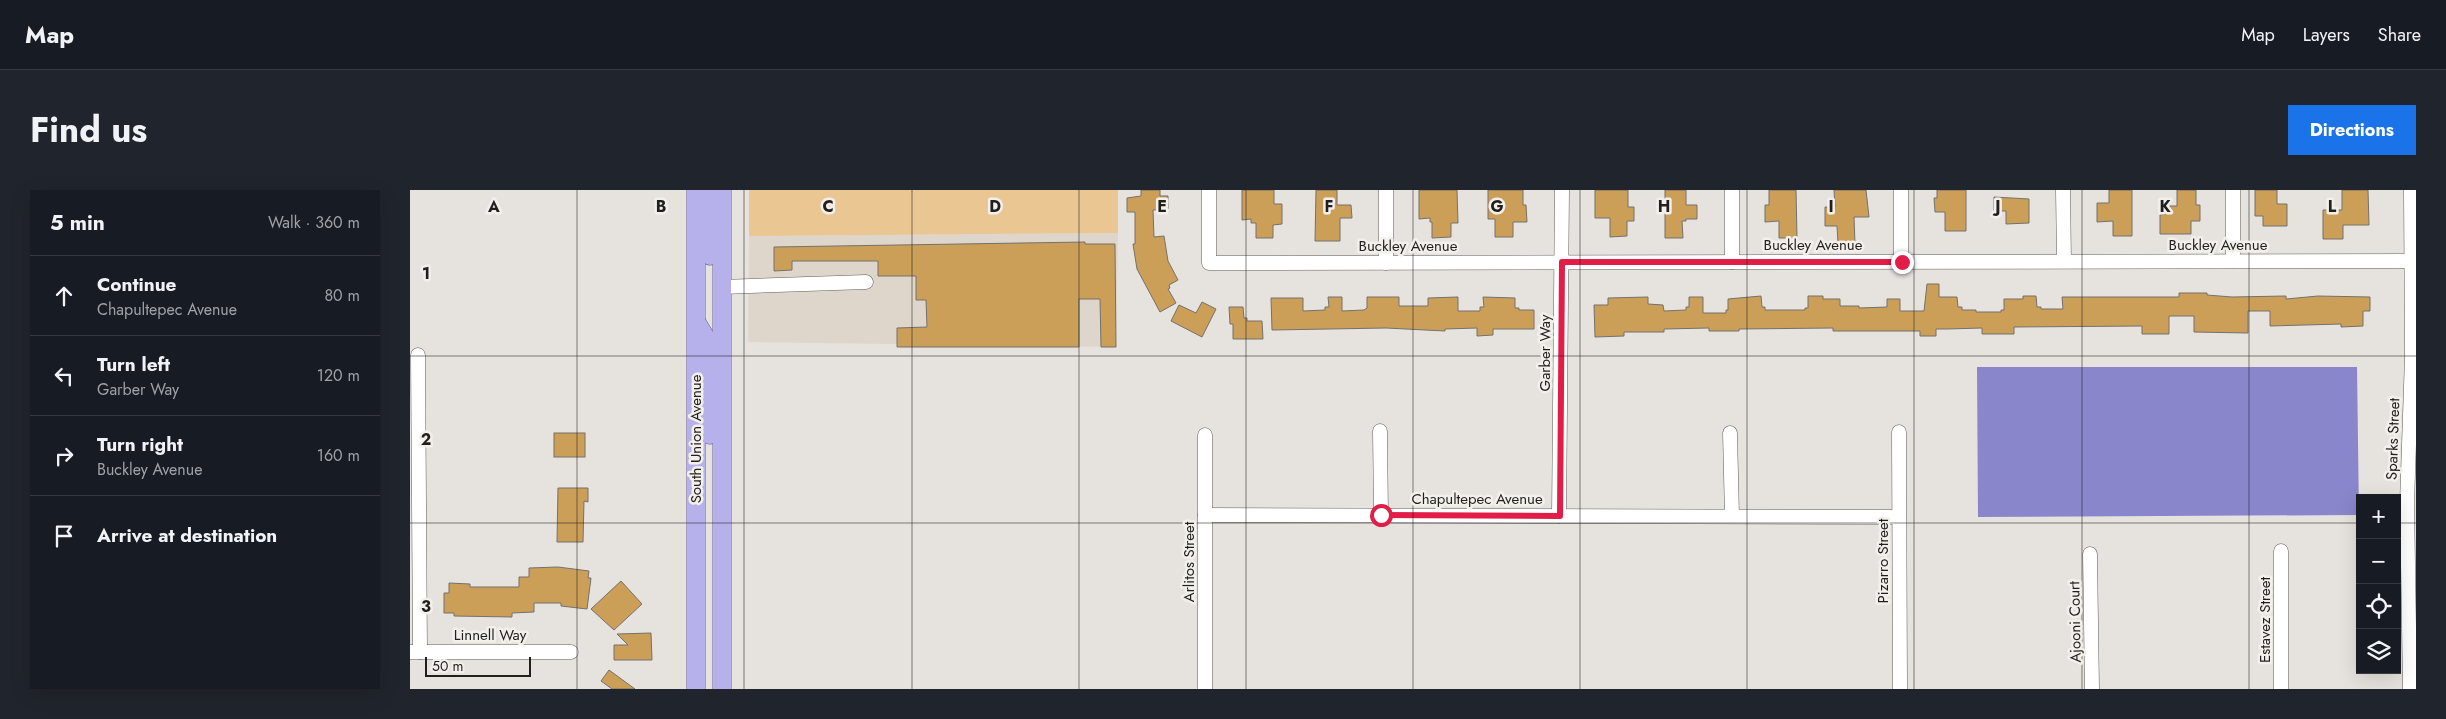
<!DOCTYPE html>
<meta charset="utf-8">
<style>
body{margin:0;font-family:Jost,sans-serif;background:#20242c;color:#f1f3f6}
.controls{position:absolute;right:15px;bottom:15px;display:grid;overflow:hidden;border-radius:0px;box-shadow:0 5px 20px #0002}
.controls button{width:45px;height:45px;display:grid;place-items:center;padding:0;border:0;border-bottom:1px solid #363941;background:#171b24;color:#f1f3f6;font:25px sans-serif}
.scale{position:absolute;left:15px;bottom:12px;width:106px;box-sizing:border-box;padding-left:5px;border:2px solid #201f1d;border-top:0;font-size:14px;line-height:18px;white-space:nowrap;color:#201f1d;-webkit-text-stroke:4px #f3f0eb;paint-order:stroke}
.stop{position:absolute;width:15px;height:15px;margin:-11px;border:4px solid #e11d48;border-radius:50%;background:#fff}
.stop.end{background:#e11d48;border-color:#fff;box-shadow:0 1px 5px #0008}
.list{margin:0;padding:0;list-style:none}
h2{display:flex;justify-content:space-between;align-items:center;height:65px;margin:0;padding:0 20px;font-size:21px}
h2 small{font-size:16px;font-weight:400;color:#9ea1a6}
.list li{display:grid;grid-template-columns:32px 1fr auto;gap:15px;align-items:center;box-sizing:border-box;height:80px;padding:0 20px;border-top:1px solid #363941}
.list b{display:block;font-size:19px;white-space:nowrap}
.list p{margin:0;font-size:16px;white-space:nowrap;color:#9ea1a6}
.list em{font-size:16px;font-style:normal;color:#9ea1a6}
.icon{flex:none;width:28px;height:28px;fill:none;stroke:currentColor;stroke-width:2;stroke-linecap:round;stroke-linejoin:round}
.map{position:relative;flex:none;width:2006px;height:499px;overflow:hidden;border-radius:0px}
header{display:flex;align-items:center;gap:30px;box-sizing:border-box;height:70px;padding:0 25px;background:#171b24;border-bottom:1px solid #363941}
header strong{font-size:24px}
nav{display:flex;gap:28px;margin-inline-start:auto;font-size:18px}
.intro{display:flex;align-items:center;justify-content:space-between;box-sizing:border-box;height:120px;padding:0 30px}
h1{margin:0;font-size:35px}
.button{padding:12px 22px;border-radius:0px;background:#1a73e8;color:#fff;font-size:18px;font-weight:700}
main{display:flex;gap:30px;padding:0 30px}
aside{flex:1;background:#171b24;border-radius:0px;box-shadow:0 5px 20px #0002}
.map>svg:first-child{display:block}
.built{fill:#ded6cb}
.green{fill:#eac692}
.water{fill:#8a86cc}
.building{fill:#cc9f59;stroke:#74716d}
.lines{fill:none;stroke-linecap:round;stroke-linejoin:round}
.minor-casing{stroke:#615e5a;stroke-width:15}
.major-casing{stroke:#625c9a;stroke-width:19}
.minor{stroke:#fff;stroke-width:14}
.major{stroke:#b6b1eb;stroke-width:18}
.route{stroke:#e11d48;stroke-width:6}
.grid{fill:none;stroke:#201f1d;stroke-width:1;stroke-opacity:0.55}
.labels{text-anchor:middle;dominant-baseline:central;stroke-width:5;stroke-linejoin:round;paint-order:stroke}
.street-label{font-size:15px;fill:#201f1d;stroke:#f3f0eb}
.grid-label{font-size:16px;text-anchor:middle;font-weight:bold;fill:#201f1d;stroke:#f3f0eb;stroke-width:5;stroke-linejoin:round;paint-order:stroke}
</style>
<header>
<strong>Map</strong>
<nav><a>Map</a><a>Layers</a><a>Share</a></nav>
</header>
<div class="intro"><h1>Find us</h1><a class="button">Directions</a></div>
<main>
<aside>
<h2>5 min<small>Walk · 360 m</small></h2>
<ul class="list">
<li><svg class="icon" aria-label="ahead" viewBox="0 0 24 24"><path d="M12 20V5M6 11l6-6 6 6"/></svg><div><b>Continue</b><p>Chapultepec Avenue</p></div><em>80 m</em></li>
<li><svg class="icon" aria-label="left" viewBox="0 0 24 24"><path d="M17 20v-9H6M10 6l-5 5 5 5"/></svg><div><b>Turn left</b><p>Garber Way</p></div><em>120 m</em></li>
<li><svg class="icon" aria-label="right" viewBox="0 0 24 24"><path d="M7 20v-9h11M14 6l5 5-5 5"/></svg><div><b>Turn right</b><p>Buckley Avenue</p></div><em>160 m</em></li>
<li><svg class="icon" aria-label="arrive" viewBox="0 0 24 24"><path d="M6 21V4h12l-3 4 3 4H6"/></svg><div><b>Arrive at destination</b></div></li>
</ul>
</aside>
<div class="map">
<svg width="2006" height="499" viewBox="0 0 2006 499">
<rect width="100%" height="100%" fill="#e6e2dd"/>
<path class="built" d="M708 43 706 157 338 152 339 46Z"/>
<path class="green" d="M339 0H708V43L339 46Z"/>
<path class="water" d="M1567 177H1947L1949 325 1568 327Z"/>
<g class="building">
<path d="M731 0H750V6H758V19L743 20 744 47 754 46 758 71 768 90 759 95 760 98 758 99 766 113 750 122 727 79 723 54H725V22H717V8L731 6Z"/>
<path d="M832 0H864V14H872V34L863 35V48H846V33H841V29L832 30Z"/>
<path d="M906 0H927V15H941L942 28H930V51H905Z"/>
<path d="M1009 0H1047L1048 33H1041V47L1022 48V32H1020V28L1009 29Z"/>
<path d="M1078 0H1113V15H1116L1117 32H1103V47H1085V29H1078Z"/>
<path d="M1185 0H1218V17H1224V31H1217V46L1200 47V28H1185Z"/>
<path d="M1255 0H1276V15H1287V29H1276V31H1272L1273 48H1255Z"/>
<path d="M1359 0H1386L1387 48H1369V31L1355 32V15H1359Z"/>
<path d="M1424 0H1456L1459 27H1444L1445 54H1428L1427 36H1415V17H1425Z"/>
<path d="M1527 0H1556V41H1535V22H1525L1524 8H1527Z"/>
<path d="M1699 0H1722V46H1703V31L1687 32V13H1699Z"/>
<path d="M1767 0H1786V15H1790V31H1781V44H1750V25L1756 24V16H1767Z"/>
<path d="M1845 0H1867V14H1877V36H1853V26H1845Z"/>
<path d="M1932 0H1958L1959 35H1933V49H1913V20H1932Z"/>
<path d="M1584 7 1619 9V33L1596 34V21H1584Z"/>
<path d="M675 52V54H705L706 157H691L690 109H669V157H487V138L517 137 516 110H506V86H468V71H382V80L364 81V57Z"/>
<path d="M1517 94H1529V107H1547L1548 117H1552V120H1566V122H1591V120H1594V109H1613V106H1626L1627 117H1631V119H1653L1652 107H1769V103H1797V105L1822 107 1876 106V109L1908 106 1960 107V121H1953V136L1931 137V134L1860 136V121H1838V143L1784 142V126H1759V144H1732V136L1604 137V144H1572V138L1537 139H1526V146H1510V141H1423V138L1329 139V141H1299V138L1254 139V142H1214V146L1185 147 1184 115H1198V108L1238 107V114L1253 115 1254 121 1276 120V117H1279V107H1293V123H1316V120H1318V109L1351 106 1352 117H1355V120H1395V118H1398V106H1413V109H1430V116H1449V118L1477 117V109H1490V121H1514Z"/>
<path d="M918 107H932V121L954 120 957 118V107H989V116H1018V108L1048 107V121H1070V117H1074L1073 107 1105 108V118H1109V120H1124V139H1083V145L1067 146V138L1035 139V141L976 138 862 140 861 108H893V121L915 120V117H919Z"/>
<path d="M792 112 806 119 792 147 761 131 769 115 786 123Z"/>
<path d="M819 117H833L834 128H837V131H852L853 149H823V134H820Z"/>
<rect x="144" y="243" width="31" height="24"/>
<path d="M148 298H178V312L174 311 173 352H147Z"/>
<path d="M148 377 179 381 178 388H181L177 419 151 416V413H124V422L102 423V427L44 426V423H34V403H39V393L60 394V397H109V387H119V378Z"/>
<path d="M211 391 232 414 204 440 181 419Z"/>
<path d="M241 443 242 470H204V455H218L207 444Z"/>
<path d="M199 480 225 499H202L191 491Z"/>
</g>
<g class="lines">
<g class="minor-casing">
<g id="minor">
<path d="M799 0V73L2006 71"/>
<path d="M976 0V73"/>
<path d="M1322 0V72"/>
<path d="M1491 0V72"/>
<path d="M1653 0 1654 71"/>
<path d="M1823 0V71"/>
<path d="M312 97 456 92"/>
<path d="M8 165 10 462"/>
<path d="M970 241 971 325"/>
<path d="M1489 242 1490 499"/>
<path d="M1320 243 1322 326"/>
<path d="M795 245V499"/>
<path d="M795 325 1489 327"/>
<path d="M1149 326 1152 0"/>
<path d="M1871 361V499"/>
<path d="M1680 364 1682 499"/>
<path d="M0 462H161"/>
<path d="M2000 499 1997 313 2002 167 2001 0"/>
</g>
</g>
<g class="major-casing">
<g id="major">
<path d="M300 0V66"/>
<path d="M312 0V499"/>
<path d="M287 133 299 153 300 245"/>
<path d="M286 499V0"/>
</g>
</g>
<use href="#minor" class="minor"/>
<use href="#major" class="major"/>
</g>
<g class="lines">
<path class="route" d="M971 325 1150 326 1152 72H1492"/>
</g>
<path class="grid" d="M167 0V499M334 0V499M502 0V499M669 0V499M836 0V499M1003 0V499M1170 0V499M1337 0V499M1504 0V499M1672 0V499M1839 0V499M0 166H2006M0 333H1950M1987 333H2006"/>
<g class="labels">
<g class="street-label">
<text x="1403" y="55">Buckley Avenue</text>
<text x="1808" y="55">Buckley Avenue</text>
<text x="998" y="56">Buckley Avenue</text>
<text transform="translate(1135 163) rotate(-90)">Garber Way</text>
<text transform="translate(286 249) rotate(-90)">South Union Avenue</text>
<text transform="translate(1983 249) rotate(-88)">Sparks Street</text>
<text x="1067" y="309">Chapultepec Avenue</text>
<text transform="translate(1473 371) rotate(-90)">Pizarro Street</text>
<text transform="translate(779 372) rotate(-90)">Arlitos Street</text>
<text transform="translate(1855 430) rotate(-90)">Estavez Street</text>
<text transform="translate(1665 432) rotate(-91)">Ajooni Court</text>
<text x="80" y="445">Linnell Way</text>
</g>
</g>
<g class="grid-label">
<text x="84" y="22">A</text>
<text x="251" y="22">B</text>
<text x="418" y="22">C</text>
<text x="585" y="22">D</text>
<text x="752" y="22">E</text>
<text x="919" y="22">F</text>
<text x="1087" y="22">G</text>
<text x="1254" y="22">H</text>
<text x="1421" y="22">I</text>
<text x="1588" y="22">J</text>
<text x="1755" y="22">K</text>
<text x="1922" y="22">L</text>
<text x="16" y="89">1</text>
<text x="16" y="255">2</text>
<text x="16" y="422">3</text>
</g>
</svg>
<div class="controls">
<button>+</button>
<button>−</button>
<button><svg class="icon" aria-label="locate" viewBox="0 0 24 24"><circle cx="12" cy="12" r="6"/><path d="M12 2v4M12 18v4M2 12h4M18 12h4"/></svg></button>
<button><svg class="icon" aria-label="layers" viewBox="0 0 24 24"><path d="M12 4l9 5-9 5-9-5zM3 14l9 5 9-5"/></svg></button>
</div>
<div class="scale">50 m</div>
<div class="stop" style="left:971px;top:325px"></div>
<div class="stop end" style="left:1492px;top:72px"></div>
</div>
</main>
